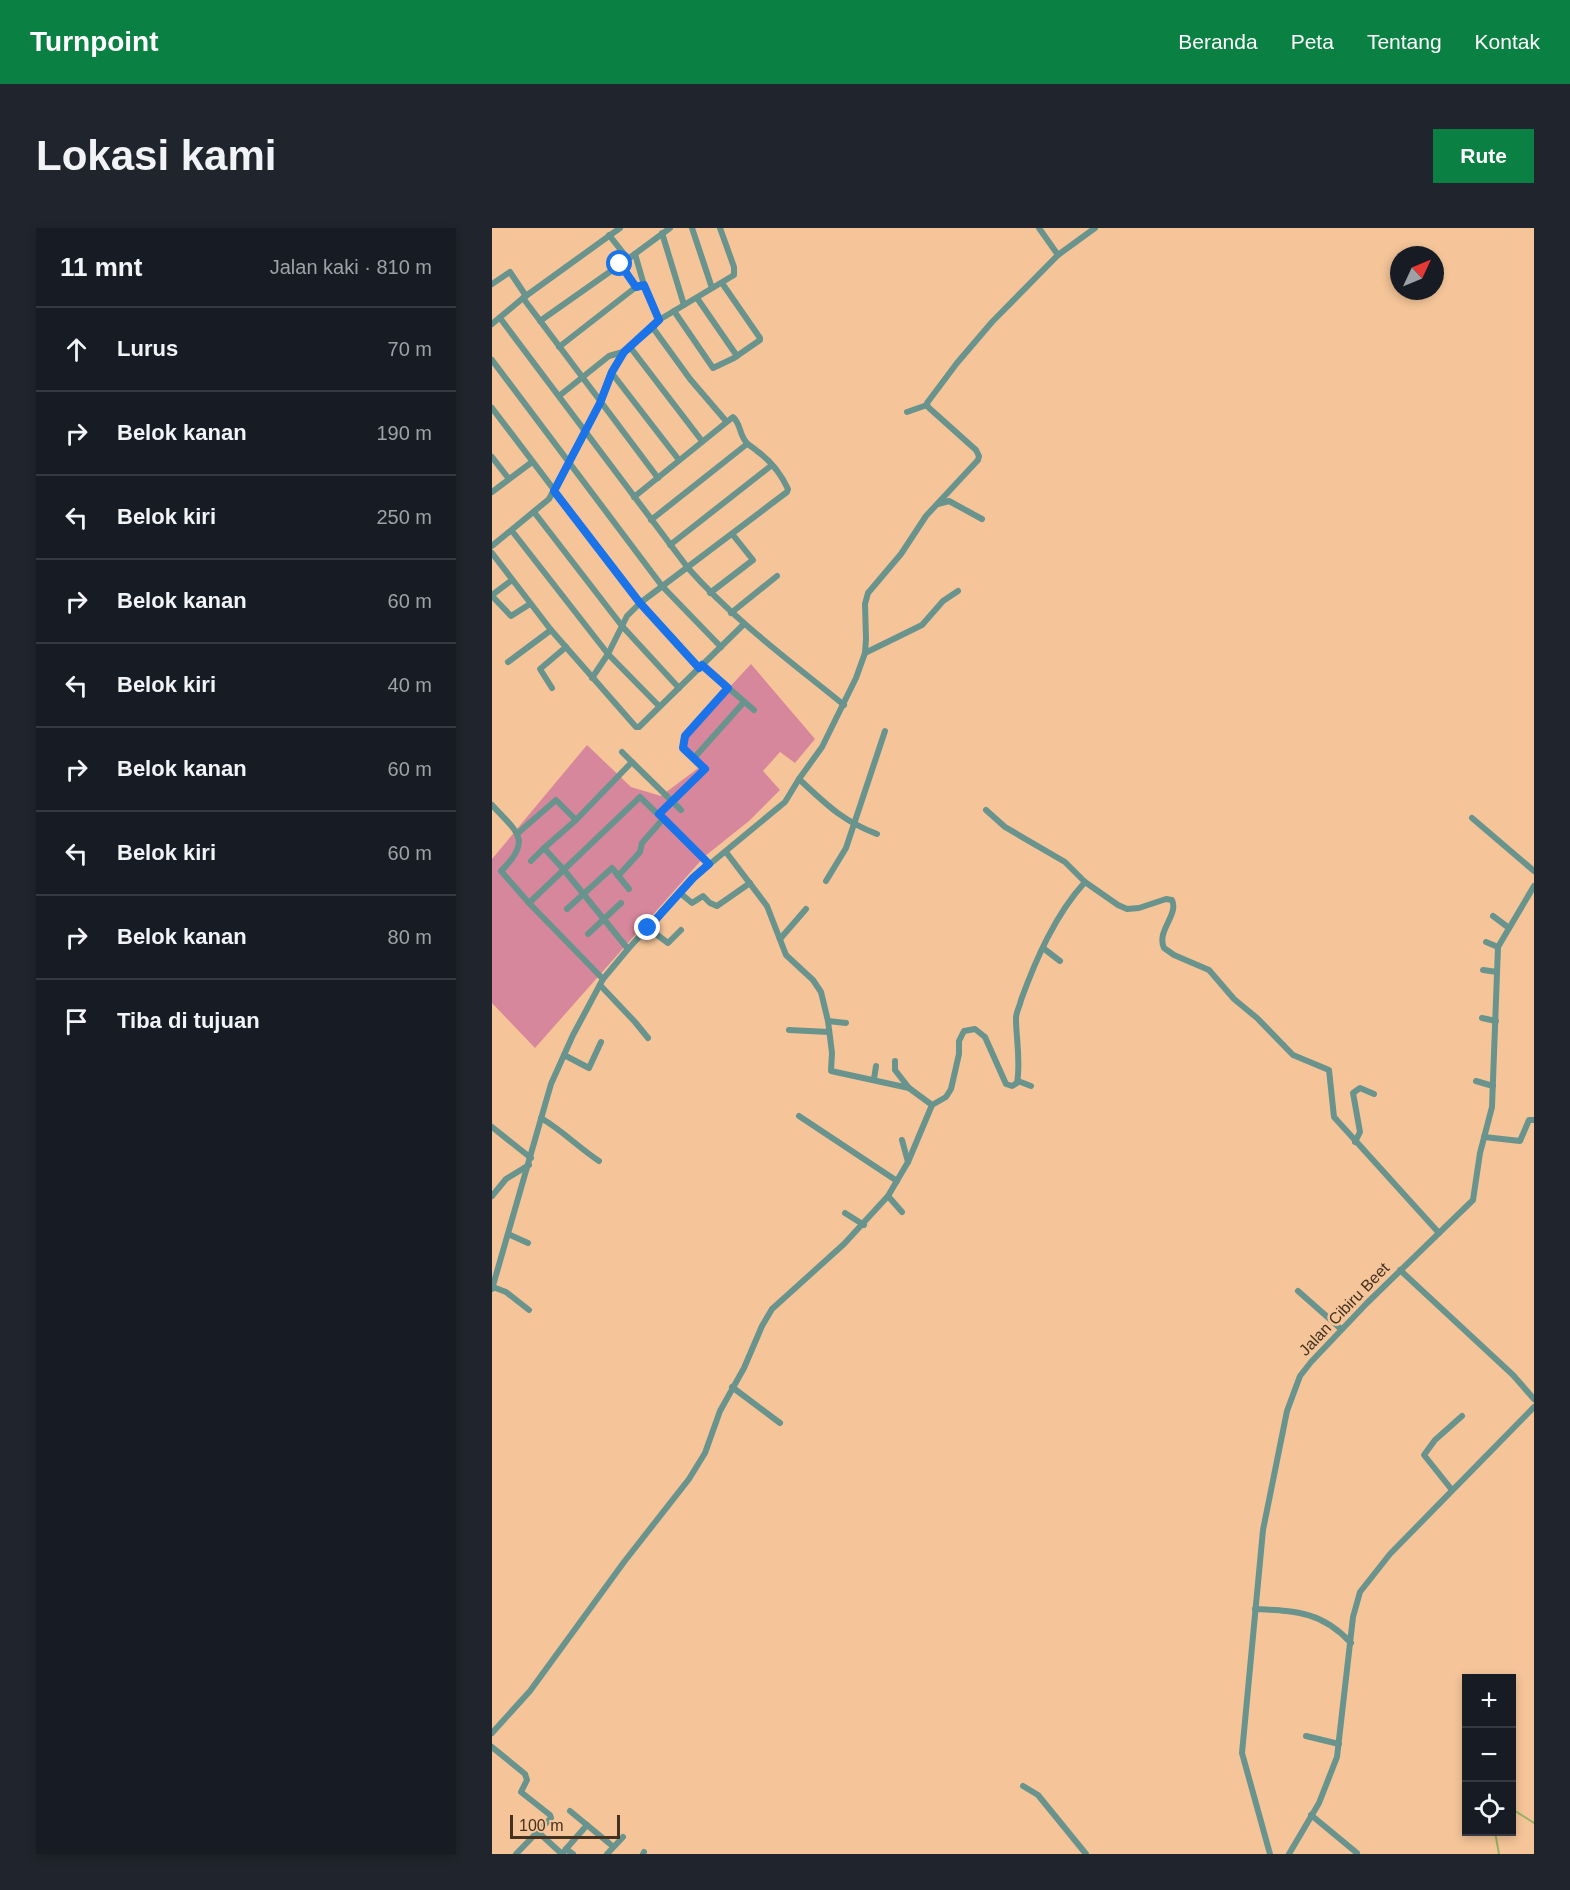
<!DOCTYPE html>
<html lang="id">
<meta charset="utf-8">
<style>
body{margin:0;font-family:Arial,sans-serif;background:#20242c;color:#f1f3f6}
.controls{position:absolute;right:18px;bottom:18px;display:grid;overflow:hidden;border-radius:0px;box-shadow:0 3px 9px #0003}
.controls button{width:54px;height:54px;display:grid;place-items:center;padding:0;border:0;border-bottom:2px solid #363941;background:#171b24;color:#f1f3f6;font:30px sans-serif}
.compass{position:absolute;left:898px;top:18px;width:54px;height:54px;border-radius:50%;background:#171b24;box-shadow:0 3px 9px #0003;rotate:46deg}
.scale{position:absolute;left:18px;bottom:15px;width:110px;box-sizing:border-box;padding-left:6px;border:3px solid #443120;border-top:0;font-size:16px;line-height:21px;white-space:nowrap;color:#443120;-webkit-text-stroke:4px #f5c599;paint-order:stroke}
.stop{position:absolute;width:18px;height:18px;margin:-14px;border:4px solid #1a73e8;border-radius:50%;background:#fff}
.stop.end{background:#1a73e8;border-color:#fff;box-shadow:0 2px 6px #0008}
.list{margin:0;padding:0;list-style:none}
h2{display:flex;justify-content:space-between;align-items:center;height:78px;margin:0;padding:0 24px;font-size:26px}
h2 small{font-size:20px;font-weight:400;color:#9ea1a6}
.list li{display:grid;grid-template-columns:39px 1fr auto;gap:18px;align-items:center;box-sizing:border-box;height:84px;padding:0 24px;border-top:2px solid #363941}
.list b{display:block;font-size:22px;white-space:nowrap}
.list em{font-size:20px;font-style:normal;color:#9ea1a6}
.icon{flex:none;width:33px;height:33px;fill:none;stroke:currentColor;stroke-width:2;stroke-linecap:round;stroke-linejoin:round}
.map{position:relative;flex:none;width:1042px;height:1626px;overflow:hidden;border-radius:0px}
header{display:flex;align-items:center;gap:36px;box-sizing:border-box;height:84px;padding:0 30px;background:#0b8043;color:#fff}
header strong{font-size:28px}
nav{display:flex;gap:33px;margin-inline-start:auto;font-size:21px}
.intro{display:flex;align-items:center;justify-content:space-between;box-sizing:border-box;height:144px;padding:0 36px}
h1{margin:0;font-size:42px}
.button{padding:15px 27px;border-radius:0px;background:#0b8043;color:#fff;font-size:21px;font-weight:700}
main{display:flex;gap:36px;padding:0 36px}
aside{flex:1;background:#171b24;border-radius:0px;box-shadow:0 3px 9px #0003}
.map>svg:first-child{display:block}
.green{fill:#d7879b}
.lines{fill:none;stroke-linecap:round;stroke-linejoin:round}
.stream{stroke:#98b162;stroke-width:2}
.street{stroke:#68948d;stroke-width:6}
.route{stroke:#1a73e8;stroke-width:8}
.labels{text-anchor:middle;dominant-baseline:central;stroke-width:5;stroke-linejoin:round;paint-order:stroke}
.street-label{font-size:16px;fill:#443120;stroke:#f5c599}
</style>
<header>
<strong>Turnpoint</strong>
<nav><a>Beranda</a><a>Peta</a><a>Tentang</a><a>Kontak</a></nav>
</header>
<div class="intro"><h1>Lokasi kami</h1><a class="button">Rute</a></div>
<main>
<aside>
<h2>11 mnt<small>Jalan kaki · 810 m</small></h2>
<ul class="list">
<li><svg class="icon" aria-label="ahead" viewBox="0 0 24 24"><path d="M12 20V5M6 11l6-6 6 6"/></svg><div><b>Lurus</b></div><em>70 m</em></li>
<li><svg class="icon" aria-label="right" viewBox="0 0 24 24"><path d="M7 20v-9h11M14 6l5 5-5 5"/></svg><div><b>Belok kanan</b></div><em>190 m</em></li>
<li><svg class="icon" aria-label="left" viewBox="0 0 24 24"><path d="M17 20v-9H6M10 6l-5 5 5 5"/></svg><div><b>Belok kiri</b></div><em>250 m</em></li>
<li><svg class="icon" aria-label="right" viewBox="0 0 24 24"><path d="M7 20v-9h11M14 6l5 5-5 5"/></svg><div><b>Belok kanan</b></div><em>60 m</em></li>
<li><svg class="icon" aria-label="left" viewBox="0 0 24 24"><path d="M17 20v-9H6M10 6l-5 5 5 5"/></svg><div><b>Belok kiri</b></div><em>40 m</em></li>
<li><svg class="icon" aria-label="right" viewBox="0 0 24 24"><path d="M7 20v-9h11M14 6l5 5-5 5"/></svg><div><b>Belok kanan</b></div><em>60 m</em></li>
<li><svg class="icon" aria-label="left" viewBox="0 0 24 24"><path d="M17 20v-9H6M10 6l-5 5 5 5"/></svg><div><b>Belok kiri</b></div><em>60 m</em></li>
<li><svg class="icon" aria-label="right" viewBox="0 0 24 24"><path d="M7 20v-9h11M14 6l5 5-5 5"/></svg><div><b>Belok kanan</b></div><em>80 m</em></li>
<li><svg class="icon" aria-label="arrive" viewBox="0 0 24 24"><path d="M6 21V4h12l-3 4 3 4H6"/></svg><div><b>Tiba di tujuan</b></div></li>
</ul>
</aside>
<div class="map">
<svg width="1042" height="1626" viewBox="0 0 1042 1626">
<rect width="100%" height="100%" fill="#f5c599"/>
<path class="green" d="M259 436 323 511 303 535 288 524 271 543 288 562 257 593 212 629 43 820 0 775V631L95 517 139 559 169 568 209 538 188 513Z"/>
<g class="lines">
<g class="stream">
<path d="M1020 1581 1042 1595"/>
<path d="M1003 1604 1007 1626"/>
</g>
<g class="street">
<path d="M200 0 220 60"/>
<path d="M170 5 192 77"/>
<path d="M117 7 136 31 178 0"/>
<path d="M143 26 152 57"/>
<path d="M566 27 603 0"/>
<path d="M128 36 144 59 152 57 167 92"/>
<path d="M0 56 18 44 34 68"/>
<path d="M31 70 166 250"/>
<path d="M205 70 245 128"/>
<path d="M182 83 221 140 242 130 268 112V110L230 55"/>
<path d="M8 90 196 340C242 392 298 433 352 477"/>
<path d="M48 93 136 31"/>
<path d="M0 96 31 70 128 0"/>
<path d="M161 100 198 151 234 193"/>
<path d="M67 119 144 59"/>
<path d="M138 119 210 213"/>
<path d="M0 132 170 358 229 419"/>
<path d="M119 144 187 232"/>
<path d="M67 168 117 128 131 124"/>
<path d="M0 180 148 375 207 440"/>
<path d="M415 184 435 177"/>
<path d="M0 229 17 251"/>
<path d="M0 264 40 234"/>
<path d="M446 276 457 273 490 291"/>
<path d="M42 284 130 398 187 460"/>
<path d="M159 292 255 216"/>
<path d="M20 303 116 426 167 478"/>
<path d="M178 317 280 237"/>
<path d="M0 318 57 271 108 175 119 144 131 124 161 100 167 92 242 47V39L228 0"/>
<path d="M0 325 59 402 144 499H147L252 396"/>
<path d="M218 365 261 332 241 307"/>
<path d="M0 367 20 352"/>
<path d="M0 368 19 388 38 376"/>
<path d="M239 385 285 348"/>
<path d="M373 425 430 397 451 373 466 363"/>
<path d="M16 434 59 402"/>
<path d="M210 437 262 482"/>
<path d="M100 450 116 426 135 388 148 375 295 264 296 261C289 246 279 233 265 223 262 220 257 218 254 214 247 206 249 196 241 189L142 269"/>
<path d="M60 460 48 441 74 419"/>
<path d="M202 530 252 474"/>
<path d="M140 534 189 582"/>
<path d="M307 551C334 576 349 592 385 606"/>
<path d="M181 574 213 541 191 520 193 508 236 460"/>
<path d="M0 577C25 604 41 612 9 643L37 675 111 751"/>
<path d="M494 582 513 599 573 634 593 654 626 677 635 681 647 680 674 671 680 672C687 687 664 703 672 720L682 727 717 742 742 771 765 790 801 827 837 842 842 889 947 1005"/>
<path d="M167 587 180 573"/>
<path d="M980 590 1042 643"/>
<path d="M26 605 64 572 84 592"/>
<path d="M52 620 84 592 140 534 130 524"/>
<path d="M234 624 275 678 294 727 321 752 329 764 336 793 340 825 339 843 417 860 440 877"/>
<path d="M39 633 52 620 72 642 136 721"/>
<path d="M126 648 148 624 150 615 171 591"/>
<path d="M334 653 354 620 393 503"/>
<path d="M188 665 200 675 211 668 218 675 225 678 258 655"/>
<path d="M37 675 148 569 217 636"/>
<path d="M75 681 120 640 137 661"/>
<path d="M1001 688 1017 700"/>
<path d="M156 700 176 715 189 702"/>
<path d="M96 706 129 675"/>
<path d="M288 711 314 681"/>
<path d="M994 714 1006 719"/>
<path d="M551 720 568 733"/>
<path d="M991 742 1005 744"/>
<path d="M108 757 143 794 156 810"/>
<path d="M990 790 1004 793"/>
<path d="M336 793 354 795"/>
<path d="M297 802 337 804"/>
<path d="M72 827 97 840 109 814"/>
<path d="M403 833V842L417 860"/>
<path d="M382 851 384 838"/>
<path d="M526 853 539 858"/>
<path d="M984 853 1001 858"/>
<path d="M307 888 405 953"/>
<path d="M49 890C71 903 86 919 107 933"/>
<path d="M0 899 39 930"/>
<path d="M992 909 1028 913 1037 892H1042"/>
<path d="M410 912 416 934"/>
<path d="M863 914 868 904 861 865 868 860 882 866"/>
<path d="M0 968 14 951 37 937"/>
<path d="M396 968 410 984"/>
<path d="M353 985 372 997"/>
<path d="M16 1006 36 1015"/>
<path d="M908 1042 1021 1147 1042 1171"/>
<path d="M1 1059 14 1064 37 1082"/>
<path d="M0 1061 59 856 81 807 111 751 136 721 201 650 293 574 307 551 330 519 364 450 373 425 374 411 373 376 376 365 409 326 434 288 486 232 487 228 484 222 436 179 435 175 465 135 500 94 566 27 547 0"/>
<path d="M806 1063 849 1101"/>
<path d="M240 1159 288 1195"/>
<path d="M960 1262 932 1227 943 1212 970 1188"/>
<path d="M763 1381C803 1383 830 1383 859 1415"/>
<path d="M0 1505 38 1463 132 1334 197 1251 213 1225 228 1183 252 1140 270 1098 280 1081 352 1016 396 968 416 934 440 877 454 869 459 861 467 826V813L472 803 483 801 493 809 514 856 520 858 525 855C529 833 524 811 524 790 524 784 528 778 529 772 544 731 563 687 593 654"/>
<path d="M814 1508 847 1516"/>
<path d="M0 1519 33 1546 35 1552 29 1564 58 1587 59 1590 24 1626"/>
<path d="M531 1558 546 1567 594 1626"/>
<path d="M78 1583 118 1616"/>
<path d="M819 1587 865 1625"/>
<path d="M46 1604 70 1626 74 1621 81 1626"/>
<path d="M74 1621 95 1597"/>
<path d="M115 1626 131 1609"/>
<path d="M151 1626 152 1624"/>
<path d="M778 1626 750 1525 771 1302 795 1183 808 1148 819 1134 875 1075 981 972 988 925 1000 879 1006 719 1042 658"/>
<path d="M797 1626 827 1575 845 1529 861 1389 868 1364 898 1326 1042 1179"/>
</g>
</g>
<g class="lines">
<path class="route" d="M128 36 144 59 152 57 167 92 132 124 120 144 108 175 62 263 148 375 207 440 210 437 236 460 193 508 191 520 213 541 167 586 217 636 201 650 156 700"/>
</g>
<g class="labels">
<g class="street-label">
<text transform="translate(852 1081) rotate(-46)">Jalan Cibiru Beet</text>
</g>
</g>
</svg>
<div class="controls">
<button>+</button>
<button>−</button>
<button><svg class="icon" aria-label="locate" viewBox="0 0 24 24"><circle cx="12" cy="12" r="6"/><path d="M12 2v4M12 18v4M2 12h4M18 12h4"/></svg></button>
</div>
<svg class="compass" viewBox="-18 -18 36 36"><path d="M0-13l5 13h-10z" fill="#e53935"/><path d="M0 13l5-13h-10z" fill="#9ea1a6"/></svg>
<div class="scale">100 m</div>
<div class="stop" style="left:128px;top:36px"></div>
<div class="stop end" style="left:156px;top:700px"></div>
</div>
</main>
